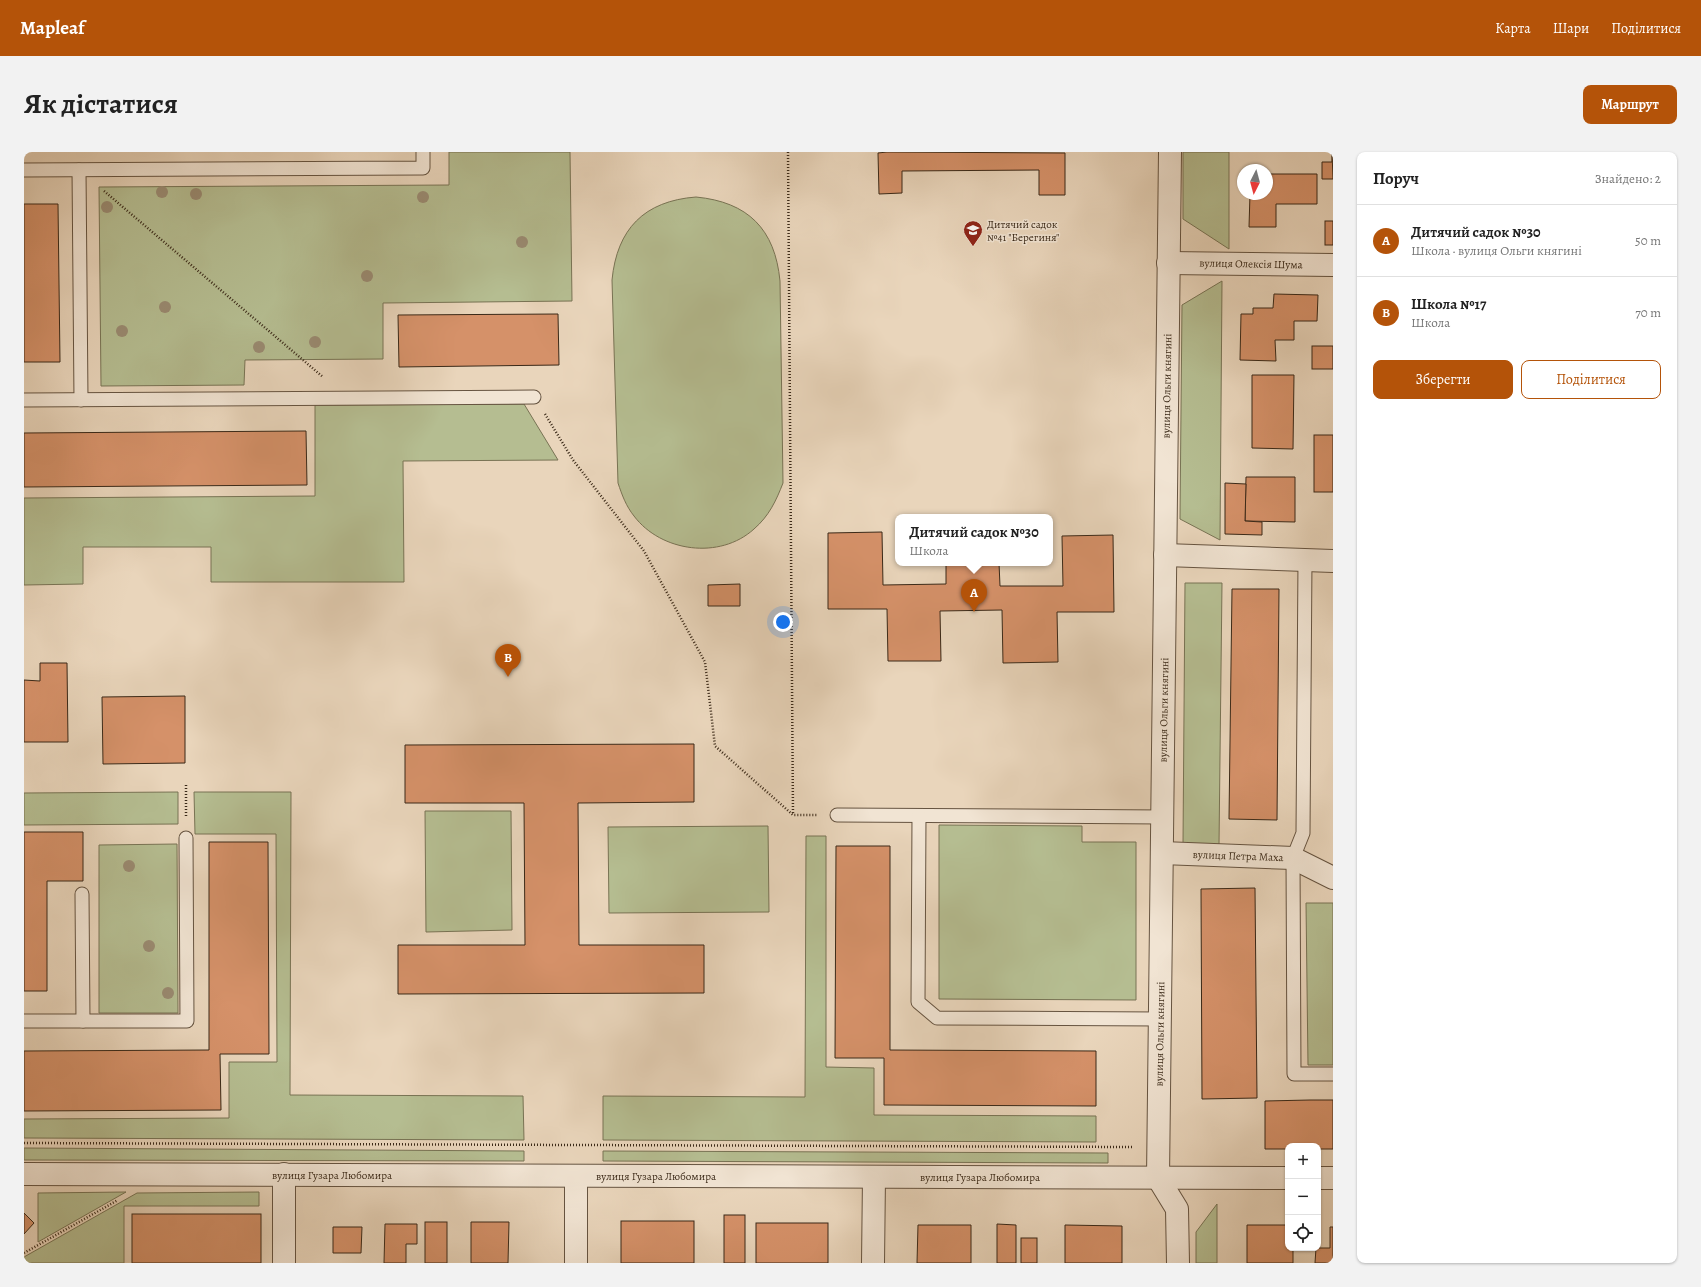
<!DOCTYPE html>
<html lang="uk">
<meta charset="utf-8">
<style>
body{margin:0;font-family:Alegreya,serif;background:#f2f2f2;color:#222}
.controls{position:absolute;right:12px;bottom:12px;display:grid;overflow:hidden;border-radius:8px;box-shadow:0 1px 3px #0004}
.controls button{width:36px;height:36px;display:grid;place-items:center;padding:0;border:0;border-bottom:1px solid #e0e0e0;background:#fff;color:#222;font:20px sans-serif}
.compass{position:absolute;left:1213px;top:12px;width:36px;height:36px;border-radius:50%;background:#fff;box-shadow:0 1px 3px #0004;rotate:186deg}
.you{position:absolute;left:759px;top:470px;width:14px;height:14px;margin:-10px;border:3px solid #fff;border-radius:50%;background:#1a73e8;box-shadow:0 0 0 6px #1a73e833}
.badge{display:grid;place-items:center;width:26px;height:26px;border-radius:50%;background:#b45309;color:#fff;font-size:13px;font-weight:700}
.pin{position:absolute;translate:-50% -33px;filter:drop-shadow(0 1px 2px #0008)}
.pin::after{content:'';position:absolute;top:21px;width:14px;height:12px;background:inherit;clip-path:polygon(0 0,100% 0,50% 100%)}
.popup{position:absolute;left:871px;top:362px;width:158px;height:52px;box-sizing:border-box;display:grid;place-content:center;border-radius:8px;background:#fff;filter:drop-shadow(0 1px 3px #0005);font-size:13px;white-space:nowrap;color:#767676}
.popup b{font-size:15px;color:#222}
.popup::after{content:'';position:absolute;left:50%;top:100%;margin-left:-8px;border:8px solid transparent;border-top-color:#fff}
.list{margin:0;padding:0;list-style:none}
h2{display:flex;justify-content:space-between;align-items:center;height:52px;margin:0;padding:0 16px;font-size:17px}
h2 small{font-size:13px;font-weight:400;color:#767676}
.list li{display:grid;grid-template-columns:26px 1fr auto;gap:12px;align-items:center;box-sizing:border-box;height:72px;padding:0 16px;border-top:1px solid #e0e0e0}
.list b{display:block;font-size:15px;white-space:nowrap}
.list p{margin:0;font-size:13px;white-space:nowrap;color:#767676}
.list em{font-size:13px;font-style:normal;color:#767676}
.actions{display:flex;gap:8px;padding:12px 16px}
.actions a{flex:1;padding:9px 0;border:1px solid #b45309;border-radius:8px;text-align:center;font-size:14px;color:#b45309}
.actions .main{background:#b45309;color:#fff}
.icon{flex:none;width:22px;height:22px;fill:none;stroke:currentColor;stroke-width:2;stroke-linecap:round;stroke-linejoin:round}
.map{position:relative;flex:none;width:1309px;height:1111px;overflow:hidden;border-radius:8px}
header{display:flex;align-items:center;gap:24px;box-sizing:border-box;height:56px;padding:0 20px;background:#b45309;color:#fff}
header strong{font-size:19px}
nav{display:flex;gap:22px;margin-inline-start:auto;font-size:14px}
.intro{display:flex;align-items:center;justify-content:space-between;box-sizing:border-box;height:96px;padding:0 24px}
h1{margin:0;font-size:28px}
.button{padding:10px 18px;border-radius:8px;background:#b45309;color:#fff;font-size:14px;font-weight:700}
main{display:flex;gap:24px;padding:0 24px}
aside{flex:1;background:#fff;border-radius:8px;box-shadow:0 1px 3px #0004}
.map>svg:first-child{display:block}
.green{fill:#b5bd91;stroke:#787354}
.building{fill:#d59169;stroke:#3a2918}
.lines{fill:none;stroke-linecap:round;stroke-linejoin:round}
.lane-casing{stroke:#665441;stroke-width:15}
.street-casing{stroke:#665441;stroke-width:24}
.path{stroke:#3a2918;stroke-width:2.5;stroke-dasharray:1 2;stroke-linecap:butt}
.lane{stroke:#f1e4d3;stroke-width:13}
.street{stroke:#f1e4d3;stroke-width:22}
.tree{fill:#9a8b72}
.labels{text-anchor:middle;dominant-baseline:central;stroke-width:3;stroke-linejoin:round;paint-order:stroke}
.poi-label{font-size:11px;fill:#3a2918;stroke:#f1e4d3;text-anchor:start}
.street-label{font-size:11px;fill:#3a2918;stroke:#f1e4d3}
</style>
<header>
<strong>Mapleaf</strong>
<nav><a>Карта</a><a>Шари</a><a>Поділитися</a></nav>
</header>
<div class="intro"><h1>Як дістатися</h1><a class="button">Маршрут</a></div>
<main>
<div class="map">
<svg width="1309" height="1111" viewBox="0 0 1309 1111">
<rect width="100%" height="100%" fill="#e9d5bb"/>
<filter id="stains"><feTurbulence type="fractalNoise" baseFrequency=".005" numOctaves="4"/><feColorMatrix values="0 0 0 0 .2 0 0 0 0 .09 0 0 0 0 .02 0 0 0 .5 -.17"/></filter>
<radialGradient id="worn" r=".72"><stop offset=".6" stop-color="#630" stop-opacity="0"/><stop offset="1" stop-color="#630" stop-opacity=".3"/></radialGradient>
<g class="green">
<path d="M425 0H546L548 149 359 151V207L221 208 220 233 77 234 75 35 425 33Z"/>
<path d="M1159 0H1205V97L1159 67Z"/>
<path d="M672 45C724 50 751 77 756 129L759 331C752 349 745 364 730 377 696 408 637 400 610 364 602 354 598 343 594 331L588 128C593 77 620 49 672 45Z"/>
<path d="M1198 129 1196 388 1156 367 1158 153Z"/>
<path d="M500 252 534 308 379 309 380 430H187V395H59V432L0 433V346L291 344V253Z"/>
<path d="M1161 431H1198L1195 693 1159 692Z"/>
<path d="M154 640V672L0 673V641Z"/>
<path d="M170 640H267L266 943 499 944 500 988 0 986V967L205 966V910H253L252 682H171Z"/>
<path d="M401 659H487L488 778 402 780Z"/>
<path d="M915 673 1058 674V690H1112V848L915 847Z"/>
<path d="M744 674 745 760 585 761 584 675Z"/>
<path d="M782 684H802V915L850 916V963L1072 964V990L579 988V944L781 945Z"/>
<path d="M153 692 154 861H75V693Z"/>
<path d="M1282 751H1309V913H1284Z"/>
<path d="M0 996 500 999V1009L0 1008Z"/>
<path d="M579 999 1084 1001V1011L579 1009Z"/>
<path d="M102 1040 14 1090V1041Z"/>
<path d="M235 1040V1054H100V1111H0V1105L113 1041Z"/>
<path d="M1193 1052V1111H1172V1080Z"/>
</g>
<g class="building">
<path d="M863 0 1041 1V43H1015V18L878 19V41L855 42 854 1Z"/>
<path d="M1308 0 1309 27H1298V10H1308Z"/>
<path d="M1243 22H1293V52H1252V75H1225L1226 42H1243Z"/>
<path d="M0 52H34L36 210H0Z"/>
<rect x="1301" y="69" width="8" height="24"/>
<path d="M1250 142 1294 143 1293 169H1270V188H1251L1252 209 1216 208 1217 162H1229V156H1249Z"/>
<path d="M534 162 535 213 375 215 374 163Z"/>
<rect x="1288" y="194" width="21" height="23"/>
<path d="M1228 223H1270L1269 297 1228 296Z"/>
<path d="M282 279 283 333 0 335V281Z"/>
<rect x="1290" y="283" width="19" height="57"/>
<path d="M1222 325H1271V370L1221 369Z"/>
<path d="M1201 331 1222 332 1221 369 1238 370V383L1201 382Z"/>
<path d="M858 380 859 433 922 432V411H975L976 434H1039L1038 384 1089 383 1090 460H1033L1034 510 979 511 978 458 916 459 917 509H864L863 457H804V381Z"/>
<path d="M716 432V454H684V433Z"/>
<path d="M1208 437H1255L1253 668 1205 667Z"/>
<path d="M16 511H43L44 590H0V528L16 529Z"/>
<path d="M161 544V611L79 612 78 545Z"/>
<path d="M670 592V650L554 651 555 793H680V841L374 842V793H501L500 651H381V593Z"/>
<path d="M0 680H59V729H23V839H0Z"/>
<path d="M185 690H244L245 902H196L197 958 0 959V899L185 898Z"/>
<path d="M812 694H866V898L1072 899V954L860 953V906H811Z"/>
<path d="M1231 736 1233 946 1178 947 1177 737Z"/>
<path d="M1286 948H1309V997H1294V994H1264V997H1241V949Z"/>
<path d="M0 1061 10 1071 0 1082Z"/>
<rect x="108" y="1062" width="129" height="49"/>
<rect x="700" y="1063" width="21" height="48"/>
<rect x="597" y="1069" width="73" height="42"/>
<rect x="401" y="1070" width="22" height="41"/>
<path d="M447 1070H485L484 1111H447Z"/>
<rect x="732" y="1071" width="72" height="40"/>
<path d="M361 1072H393V1092H382V1111H360Z"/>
<path d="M973 1072 992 1073V1111H973Z"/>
<path d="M894 1073H947V1111H893Z"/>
<path d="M1041 1073 1098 1074V1111H1041Z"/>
<path d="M1223 1073H1264V1096H1269V1111H1223Z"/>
<path d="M309 1075H338L337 1101H309Z"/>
<path d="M1306 1075H1309V1111H1291L1292 1096H1306Z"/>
<rect x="997" y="1086" width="16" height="25"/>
</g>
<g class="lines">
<g class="lane-casing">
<g id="lane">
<path d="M0 18 399 16V0"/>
<path d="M55 18 57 248"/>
<path d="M0 248 510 245"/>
<path d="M1281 408 1279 681 1269 706 1270 922H1309"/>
<path d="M813 663 1139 665"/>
<path d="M895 664 894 850 913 866 1136 867"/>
<path d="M58 742 59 869"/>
<path d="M0 869H163L162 686"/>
</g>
</g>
<g class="street-casing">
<g id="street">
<path d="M1146 0 1134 1026 1153 1057 1154 1111"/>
<path d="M1144 111 1309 113"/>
<path d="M1141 403 1309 409"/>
<path d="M1138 701 1269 706 1309 726"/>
<path d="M0 1022 1264 1026"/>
<path d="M1294 1026H1309"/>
<path d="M260 1111V1022"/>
<path d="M552 1111V1024"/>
<path d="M849 1111 850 1025"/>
</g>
</g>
<g class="path">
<path d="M764 0 769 663"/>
<path d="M80 39 299 225"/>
<path d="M521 262 549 308 620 399 681 510 691 594 769 663H793"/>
<path d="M162 633V666"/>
<path d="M0 991 1109 995"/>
<path d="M0 1101 94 1048"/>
</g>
<use href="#lane" class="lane"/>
<use href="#street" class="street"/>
</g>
<g class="tree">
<circle cx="138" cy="40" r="6"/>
<circle cx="172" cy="42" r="6"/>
<circle cx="399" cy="45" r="6"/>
<circle cx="83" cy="55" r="6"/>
<circle cx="498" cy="90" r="6"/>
<circle cx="343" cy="124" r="6"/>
<circle cx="141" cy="155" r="6"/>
<circle cx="98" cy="179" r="6"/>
<circle cx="291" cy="190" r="6"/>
<circle cx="235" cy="195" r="6"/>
<circle cx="105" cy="714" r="6"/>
<circle cx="125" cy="794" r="6"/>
<circle cx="144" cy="841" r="6"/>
</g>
<defs>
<g id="school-pin" transform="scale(1)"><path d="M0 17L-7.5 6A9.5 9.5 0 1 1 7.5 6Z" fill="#8f2418" stroke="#f1e4d3"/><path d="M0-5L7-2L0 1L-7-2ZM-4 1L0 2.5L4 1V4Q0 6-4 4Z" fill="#fff"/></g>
</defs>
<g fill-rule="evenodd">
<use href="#school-pin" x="949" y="78"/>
</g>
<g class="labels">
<g class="poi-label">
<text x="963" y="72">Дитячий садок<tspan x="963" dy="13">№41 "Берегиня"</tspan></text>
</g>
<g class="street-label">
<text transform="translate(1227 112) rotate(1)">вулиця Олексія Шума</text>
<text transform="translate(1143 234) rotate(-89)">вулиця Ольги княгині</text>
<text transform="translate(1140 558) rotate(-89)">вулиця Ольги княгині</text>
<text transform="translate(1214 704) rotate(2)">вулиця Петра Маха</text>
<text transform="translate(1136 882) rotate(-89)">вулиця Ольги княгині</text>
<text x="308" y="1023">вулиця Гузара Любомира</text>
<text x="632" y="1024">вулиця Гузара Любомира</text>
<text x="956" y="1025">вулиця Гузара Любомира</text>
</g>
</g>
<rect width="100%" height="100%" filter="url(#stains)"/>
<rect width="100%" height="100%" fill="url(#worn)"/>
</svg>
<div class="controls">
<button>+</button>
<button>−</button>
<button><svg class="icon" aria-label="locate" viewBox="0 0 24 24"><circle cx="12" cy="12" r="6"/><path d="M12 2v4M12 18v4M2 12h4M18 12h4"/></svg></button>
</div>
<svg class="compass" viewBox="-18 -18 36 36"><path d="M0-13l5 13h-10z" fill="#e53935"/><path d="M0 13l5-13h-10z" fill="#767676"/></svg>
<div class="you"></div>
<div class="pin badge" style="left:950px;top:460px">A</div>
<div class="popup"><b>Дитячий садок №30</b>Школа</div>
<div class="pin badge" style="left:484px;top:525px">B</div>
</div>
<aside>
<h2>Поруч<small>Знайдено: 2</small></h2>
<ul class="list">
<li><span class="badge">A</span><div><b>Дитячий садок №30</b><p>Школа · вулиця Ольги княгині</p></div><em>50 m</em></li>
<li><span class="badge">B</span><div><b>Школа №17</b><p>Школа</p></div><em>70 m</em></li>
</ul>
<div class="actions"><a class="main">Зберегти</a><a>Поділитися</a></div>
</aside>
</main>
